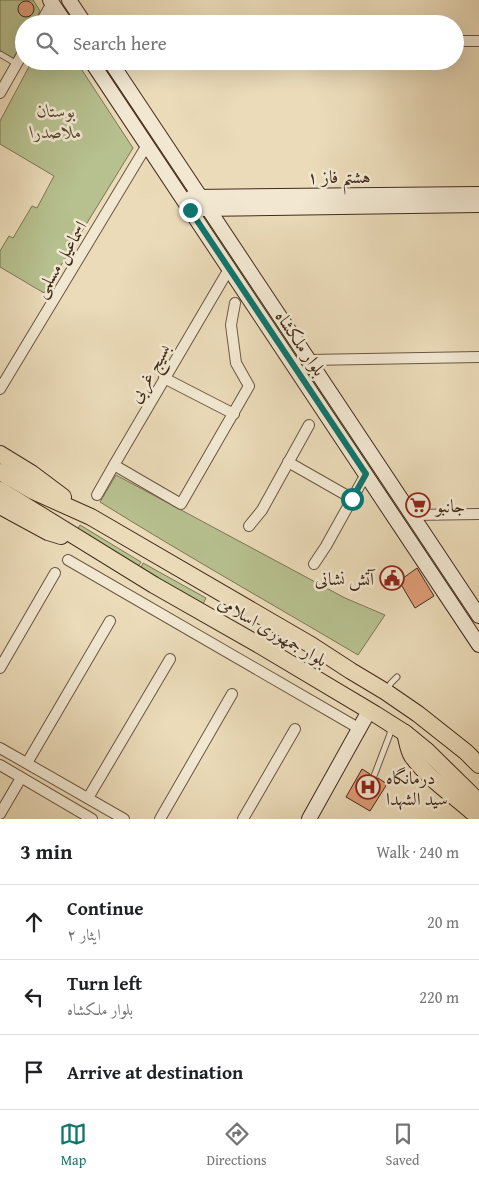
<!DOCTYPE html>
<meta charset="utf-8">
<style>
body{margin:0;font-family:"Gentium Book Plus",Amiri,serif;background:#f6f6f6;color:#202124}
.stop{position:absolute;width:15px;height:15px;margin:-11px;border:4px solid #0f766e;border-radius:50%;background:#fff}
.stop.end{background:#0f766e;border-color:#fff;box-shadow:0 1px 5px #0008}
.list{margin:0;padding:0;list-style:none}
h2{display:flex;justify-content:space-between;align-items:center;height:65px;margin:0;padding:0 20px;font-size:21px}
h2 small{font-size:16px;font-weight:400;color:#757577}
.list li{display:grid;grid-template-columns:32px 1fr auto;gap:15px;align-items:center;box-sizing:border-box;height:75px;padding:0 20px;border-top:1px solid #e0e0e0}
.list b{display:block;font-size:19px;white-space:nowrap}
.list p{margin:0;font-size:16px;white-space:nowrap;color:#757577}
.list em{font-size:16px;font-style:normal;color:#757577}
.icon{flex:none;width:28px;height:28px;fill:none;stroke:currentColor;stroke-width:2;stroke-linecap:round;stroke-linejoin:round}
.map{position:relative;flex:none;width:479px;height:819px;overflow:hidden}
.search{position:absolute;background:#fff;box-shadow:0 5px 20px #0002;left:15px;right:15px;top:15px;height:55px;display:flex;align-items:center;gap:12px;box-sizing:border-box;padding:0 18px;border-radius:28px;color:#757577;font-size:19px}
.sheet{height:290px;background:#fff}
nav{display:flex;justify-content:space-around;align-items:center;box-sizing:border-box;height:70px;border-top:1px solid #e0e0e0;background:#fff;font-size:14px;color:#757577}
nav a{display:grid;justify-items:center;gap:2px}
nav .on{color:#0f766e}
.map>svg:first-child{display:block}
.green{fill:#b7c08f;stroke:#7c7655}
.building{fill:#e09c77;stroke:#422b1b}
.lines{fill:none;stroke-linecap:round;stroke-linejoin:round}
.lane-casing{stroke:#6c5742;stroke-width:7}
.street-casing{stroke:#6c5742;stroke-width:12}
.secondary-casing{stroke:#422b1b;stroke-width:16}
.primary-casing{stroke:#422b1b;stroke-width:18}
.lane{stroke:#f2e8d2;stroke-width:5}
.street{stroke:#f2e8d2;stroke-width:10}
.secondary{stroke:#f2e8d2;stroke-width:14}
.primary{stroke:#ebdbb9;stroke-width:16}
.route{stroke:#0f766e;stroke-width:6}
.labels{text-anchor:middle;dominant-baseline:central;stroke-width:5;stroke-linejoin:round;paint-order:stroke}
.park-label{font-size:18px;font-style:italic;fill:#594932;stroke:#f2e8d2}
.street-label{font-size:18px;fill:#422b1b;stroke:#f2e8d2}
.poi-label{font-size:18px;fill:#422b1b;stroke:#f2e8d2;text-anchor:start}
</style>
<div class="map">
<svg width="479" height="819" viewBox="0 0 479 819">
<rect width="100%" height="100%" fill="#ebdbb9"/>
<filter id="stains"><feTurbulence type="fractalNoise" baseFrequency=".004" numOctaves="4"/><feColorMatrix values="0 0 0 0 .2 0 0 0 0 .09 0 0 0 0 .02 0 0 0 .5 -.17"/></filter>
<radialGradient id="worn" r=".72"><stop offset=".6" stop-color="#630" stop-opacity="0"/><stop offset="1" stop-color="#630" stop-opacity=".3"/></radialGradient>
<g class="green">
<path d="M0 0H33L40 11 33 24H24V40L13 59 0 51Z"/>
<path d="M32 61H76L133 148 44 293 0 267V251L9 236 13 238 32 206 37 208 54 176 0 144V121Z"/>
<path d="M94 61H104L191 191 184 192Z"/>
<path d="M116 475 345 598 385 615 358 655C272 604 185 555 100 502Z"/>
<path d="M80 525 141 562 138 567 77 530Z"/>
<path d="M143 563 206 598 203 604 141 568Z"/>
</g>
<g class="building">
<circle cx="26" cy="9" r="8"/>
<path d="M417 568 434 596 415 608 399 581Z"/>
<path d="M362 769 370 774V777L372 780H375L378 778 387 784 370 811 346 797Z"/>
</g>
<g class="lines">
<g class="lane-casing">
<g id="lane">
<path d="M0 54 17 64"/>
<path d="M387 690 391 683 397 677"/>
<path d="M374 776 390 734V727"/>
</g>
</g>
<g class="street-casing">
<g id="street">
<path d="M40 24 52 3"/>
<path d="M455 41H479"/>
<path d="M0 93 24 51"/>
<path d="M309 360 479 357"/>
<path d="M164 378 234 414"/>
<path d="M0 389 147 145"/>
<path d="M288 462 353 499"/>
<path d="M114 465 181 504 249 386 236 363 231 325 235 303"/>
<path d="M97 495 114 465 229 269"/>
<path d="M412 515 479 514"/>
<path d="M249 526 262 510 309 425"/>
<path d="M68 560 360 729"/>
<path d="M314 564 326 546 366 474"/>
<path d="M0 668 55 573"/>
<path d="M0 748 124 819"/>
<path d="M27 763 110 621"/>
<path d="M0 765 92 819"/>
<path d="M88 798 170 659"/>
<path d="M0 814 21 778"/>
<path d="M160 819 232 694"/>
<path d="M243 819 295 729"/>
</g>
</g>
<g class="secondary-casing">
<g id="secondary">
<path d="M50 0 66 24"/>
<path d="M69 0 85 24"/>
<path d="M91 61 479 645"/>
<path d="M110 61C232 247 357 431 479 616"/>
<path d="M192 197 479 194"/>
<path d="M200 209 479 205"/>
<path d="M309 819 369 711"/>
</g>
</g>
<g class="primary-casing">
<g id="primary">
<path d="M0 454 31 473 63 497"/>
<path d="M0 472 33 491 91 517 311 645 351 671 386 692 418 714 466 752 479 765"/>
<path d="M0 490 154 585 261 646 375 714 405 733 427 751 479 802"/>
<path d="M0 506 48 532 61 536"/>
<path d="M405 733C407 740 408 750 412 756 430 781 457 797 479 818"/>
</g>
</g>
<use href="#lane" class="lane"/>
<use href="#street" class="street"/>
<use href="#secondary" class="secondary"/>
<use href="#primary" class="primary"/>
</g>
<g class="lines">
<path class="route" d="M190 210 366 474 352 499"/>
</g>
<defs>
<g id="supermarket-ring" transform="scale(1.25)"><circle r="9.5" fill="#f2e8d2" stroke="#8f2418" stroke-width="1.5"/><path d="M-6-5.5h2.5l.6 2H6L4.5 2H-2.5L-4.4-4H-6ZM-1.5 3.2a1.3 1.3 0 1 0 .1 0ZM3 3.2a1.3 1.3 0 1 0 .1 0Z" fill="#8f2418"/></g>
<g id="civic-ring" transform="scale(1.25)"><circle r="9.5" fill="#f2e8d2" stroke="#8f2418" stroke-width="1.5"/><path d="M-.6-6.5H3V-4.5H.6V-3L4-1V1h2V6H-6V1h2V-1L-.6-3ZM-1.2 2.5V6h2.4V2.5Z" fill="#8f2418"/></g>
<g id="hospital-ring" transform="scale(1.25)"><circle r="9.5" fill="#f2e8d2" stroke="#8f2418" stroke-width="1.5"/><path d="M-5-5h3v3.5h4V-5h3V5h-3V1.5h-4V5h-3Z" fill="#8f2418"/></g>
</defs>
<g fill-rule="evenodd">
<use href="#supermarket-ring" x="418" y="505"/>
<use href="#civic-ring" x="392" y="578"/>
<use href="#hospital-ring" x="368" y="787"/>
</g>
<g class="labels">
<g class="park-label">
<text x="56" y="110">بوستان<tspan x="56" dy="21">ملاصدرا</tspan></text>
</g>
<g class="street-label">
<text x="339" y="176">هشتم فاز ۱</text>
<text transform="translate(60 259) rotate(-59)">اسماعیل مسلمی</text>
<text transform="translate(301 343) rotate(56)">بلوار ملکشاه</text>
<text transform="translate(149 373) rotate(-60)">بسیج غربی</text>
<text transform="translate(273 631) rotate(30)">بلوار جمهوری اسلامی</text>
</g>
<g class="poi-label">
<text x="436" y="505">جانبو</text>
<text x="374" y="578" text-anchor="end">آتش نشانی</text>
<text x="386" y="777">درمانگاه<tspan x="386" dy="21">سید الشهدا</tspan></text>
</g>
</g>
<rect width="100%" height="100%" filter="url(#stains)"/>
<rect width="100%" height="100%" fill="url(#worn)"/>
</svg>
<div class="stop" style="left:352px;top:499px"></div>
<div class="stop end" style="left:190px;top:210px"></div>
<div class="search"><svg class="icon" aria-label="search" viewBox="0 0 24 24"><circle cx="10" cy="10" r="6"/><path d="M15 15l6 6"/></svg>Search here</div>
</div>
<section class="sheet">
<h2>3 min<small>Walk · 240 m</small></h2>
<ul class="list">
<li><svg class="icon" aria-label="ahead" viewBox="0 0 24 24"><path d="M12 20V5M6 11l6-6 6 6"/></svg><div><b>Continue</b><p>ایثار ۲</p></div><em>20 m</em></li>
<li><svg class="icon" aria-label="left" viewBox="0 0 24 24"><path d="M17 20v-9H6M10 6l-5 5 5 5"/></svg><div><b>Turn left</b><p>بلوار ملکشاه</p></div><em>220 m</em></li>
<li><svg class="icon" aria-label="arrive" viewBox="0 0 24 24"><path d="M6 21V4h12l-3 4 3 4H6"/></svg><div><b>Arrive at destination</b></div></li>
</ul>
</section>
<nav>
<a class="on"><svg class="icon" aria-label="map" viewBox="0 0 24 24"><path d="M3 6l6-2 6 2 6-2v14l-6 2-6-2-6 2zM9 4v14M15 6v14"/></svg>Map</a>
<a><svg class="icon" aria-label="directions" viewBox="0 0 24 24"><path d="M12 3l9 9-9 9-9-9zM9 14v-3h6M13 9l2 2-2 2"/></svg>Directions</a>
<a><svg class="icon" aria-label="saved" viewBox="0 0 24 24"><path d="M7 4h10v16l-5-4-5 4z"/></svg>Saved</a>
</nav>
